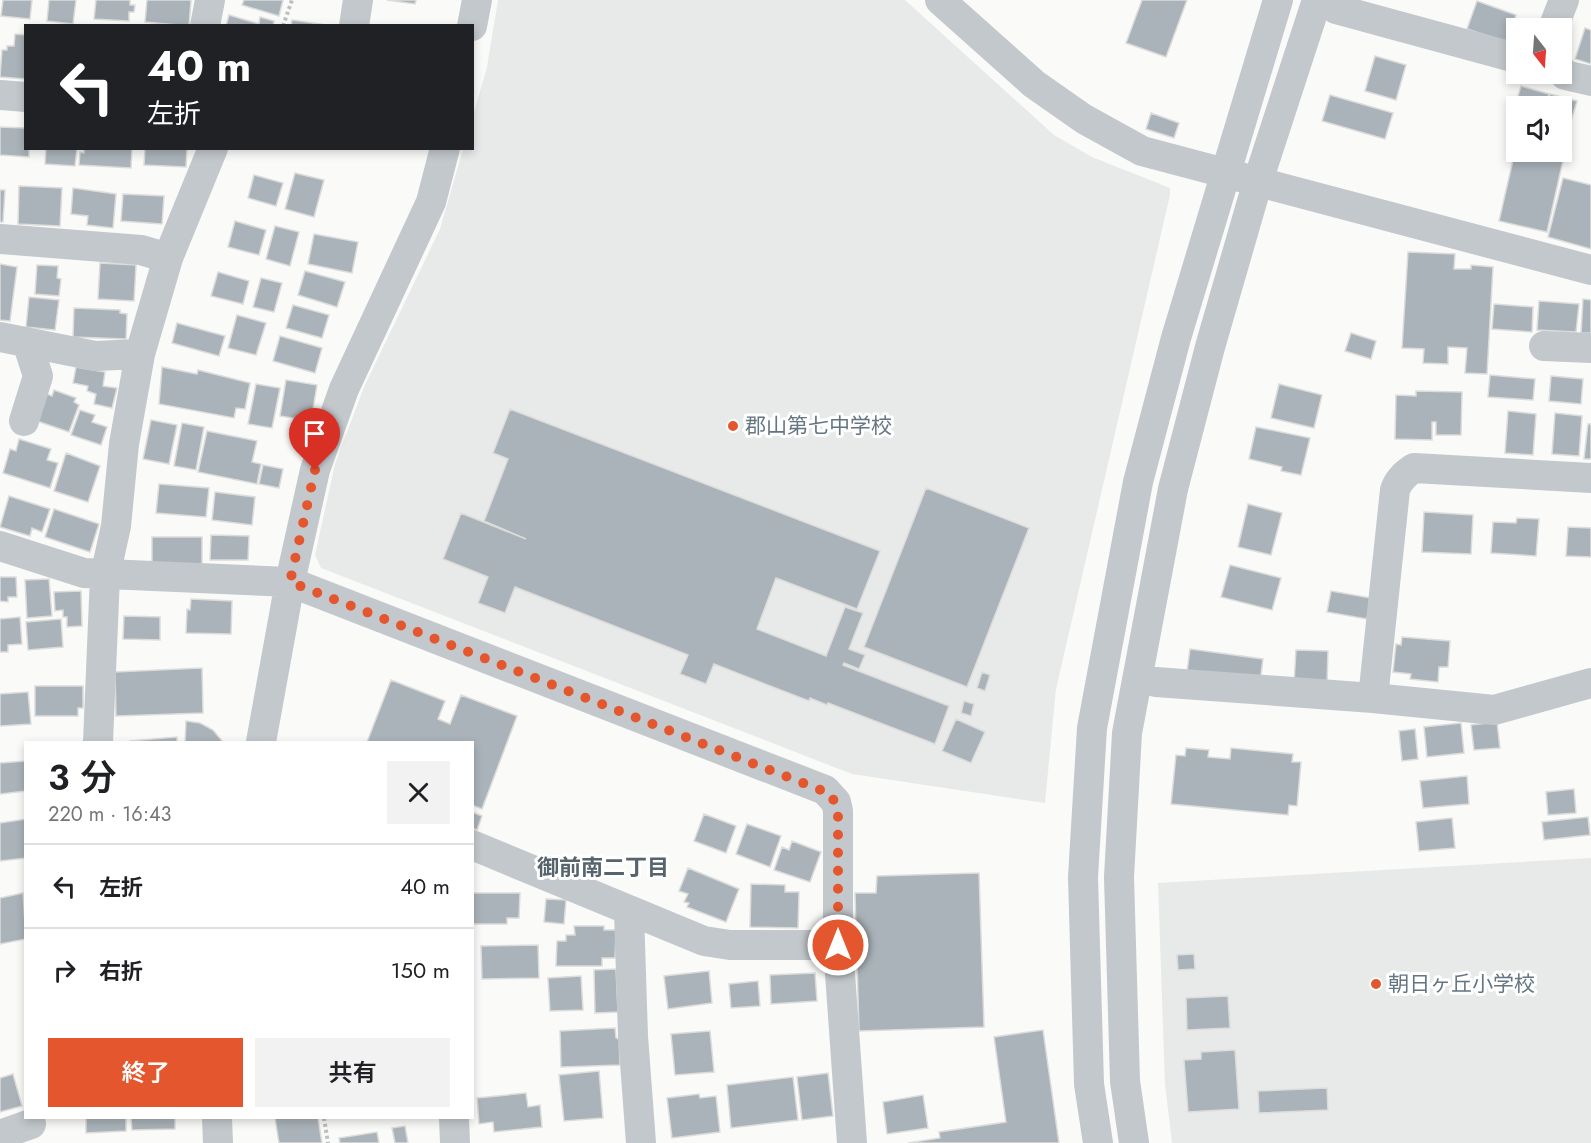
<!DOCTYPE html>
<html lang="ja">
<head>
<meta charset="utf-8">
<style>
  :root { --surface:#fff; --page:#f2f2f2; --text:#202124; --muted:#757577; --line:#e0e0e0; --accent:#e4572e }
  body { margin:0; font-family:Jost,"Noto Sans JP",sans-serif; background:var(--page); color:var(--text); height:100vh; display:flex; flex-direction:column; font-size:22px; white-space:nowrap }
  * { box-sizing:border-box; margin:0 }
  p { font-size:20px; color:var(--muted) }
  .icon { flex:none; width:33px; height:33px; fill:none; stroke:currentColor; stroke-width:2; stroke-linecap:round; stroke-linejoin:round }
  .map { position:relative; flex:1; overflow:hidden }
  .details { position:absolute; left:24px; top:741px; width:450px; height:378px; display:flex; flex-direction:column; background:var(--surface); border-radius:0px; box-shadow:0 3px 9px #0003 }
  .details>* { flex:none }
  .top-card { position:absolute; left:24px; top:24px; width:450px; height:126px; border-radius:0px; box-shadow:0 3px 9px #0003; background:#202124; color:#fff; overflow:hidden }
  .needle { width:39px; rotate:163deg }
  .controls { position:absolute; left:1506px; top:18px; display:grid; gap:12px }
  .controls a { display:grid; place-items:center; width:66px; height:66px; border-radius:0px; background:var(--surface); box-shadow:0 3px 9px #0003; font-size:30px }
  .pin { position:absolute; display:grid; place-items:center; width:51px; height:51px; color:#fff; margin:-62px -26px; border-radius:50% 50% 50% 0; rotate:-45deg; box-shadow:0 0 6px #0007 }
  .pin .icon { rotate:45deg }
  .me { position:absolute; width:66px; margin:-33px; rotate:0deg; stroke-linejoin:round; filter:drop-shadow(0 0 4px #0008) }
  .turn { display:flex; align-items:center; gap:21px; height:126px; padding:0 24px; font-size:27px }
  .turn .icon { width:78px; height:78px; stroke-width:2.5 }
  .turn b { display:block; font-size:42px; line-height:51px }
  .round { display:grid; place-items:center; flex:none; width:63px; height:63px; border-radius:0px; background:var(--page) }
  .overview { display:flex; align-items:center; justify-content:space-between; height:102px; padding:0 24px }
  h1 { font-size:36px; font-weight:600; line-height:45px }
  .primary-button { display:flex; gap:12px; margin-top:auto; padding:12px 24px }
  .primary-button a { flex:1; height:69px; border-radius:0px; background:var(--accent); color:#fff; font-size:24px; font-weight:600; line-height:69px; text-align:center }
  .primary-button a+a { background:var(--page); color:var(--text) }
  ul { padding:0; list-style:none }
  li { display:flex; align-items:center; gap:18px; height:84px; padding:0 24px; border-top:2px solid var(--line) }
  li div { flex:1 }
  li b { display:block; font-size:22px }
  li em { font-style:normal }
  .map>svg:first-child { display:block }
  .built { fill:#e8e9e9 }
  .building { fill:#aab3b9; stroke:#dcdcda; stroke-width:1.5 }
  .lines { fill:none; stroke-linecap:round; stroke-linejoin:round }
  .path { stroke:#bbbfc2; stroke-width:4; stroke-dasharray:3 3; stroke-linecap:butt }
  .minor { stroke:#c3c8cc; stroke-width:30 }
  .route { stroke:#e4572e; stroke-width:10; stroke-dasharray:0 18 }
  .poi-dot { fill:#e4572e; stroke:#fff; stroke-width:2 }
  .labels { text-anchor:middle; stroke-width:6; stroke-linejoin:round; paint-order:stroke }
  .poi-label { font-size:21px; fill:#657683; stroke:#fff; text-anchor:start }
  .neighbourhood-label { font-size:22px; font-weight:bold; fill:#57646e; stroke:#fff }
</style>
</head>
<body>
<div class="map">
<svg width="1591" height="1143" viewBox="0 0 1591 1143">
  <rect width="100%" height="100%" fill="#fafaf8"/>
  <path class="built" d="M498 0H905L1054 135 1092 157 1170 188V195L1056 689 1045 803 852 774 321 568 315 555 335 464 364 387 440 229 463 149 472 148 473 116 487 67Z
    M1591 858V1143H1172L1165 1084 1158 883Z"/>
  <path class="building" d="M3 0H32L30 19 1 16Z
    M49 0H76L73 24 47 21Z
    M96 0H130V5H135L134 12H129V21L94 19Z
    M147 0H191L189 26 145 22Z
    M244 0H283L279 16 242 5Z
    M387 0H416L415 4Z
    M1142 0H1187L1166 57 1126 43Z
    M1477 1 1516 15 1506 42 1467 29Z
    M229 15 259 24 260 17 274 21 273 26H226Z
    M292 20 333 26H291Z
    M1585 28 1591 30V64L1575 59Z
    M15 34 26 35V79L0 77 2 50H7V46H14Z
    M1375 56 1406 65 1396 100 1365 91Z
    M1521 86 1549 94 1546 106H1516V120L1511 119Z
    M1550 94 1577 101 1568 131 1562 129V106H1546Z
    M1330 95 1393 113 1385 139 1322 121Z
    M1151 113 1179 123 1174 138 1146 129Z
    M0 127 26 128V148H29V157L0 155Z
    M1562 146 1566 147 1547 232 1499 221 1516 147V152H1562Z
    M46 148H77L75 166 45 164Z
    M84 148H132L131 168 79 165 80 152 84 153Z
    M145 148H187L186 167 144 165Z
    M295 173 324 180 314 217 285 209Z
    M254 175 283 183 276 206 248 198Z
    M1563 178 1591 185V249L1548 237Z
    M19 186 62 188 60 226 18 224Z
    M73 188 116 194 113 228 87 225 88 216 71 214Z
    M0 190H5L3 222H0Z
    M123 194 164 196 162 224 121 221Z
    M235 221 266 230 259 255 228 247Z
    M275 226 299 232 290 266 266 259Z
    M314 234 358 242 352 273 308 264Z
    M1408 252 1455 254 1454 269H1471V265L1493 267 1487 374 1465 373 1467 348 1448 347V364L1423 363 1424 349 1402 348Z
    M100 263 136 265 134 301 98 299Z
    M0 264 17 267 10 321 0 320Z
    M37 265 58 266 57 278 61 279 59 296 35 294Z
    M305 271 345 282 337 307 298 295Z
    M218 272 249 281 243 304 211 296Z
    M261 278 282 283 274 312 253 307Z
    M29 297 59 300 55 330 26 327Z
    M1583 299 1591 300V333H1581Z
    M1539 301 1579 304 1576 332 1537 330Z
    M1494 304 1533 307 1532 332 1492 329Z
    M293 305 329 315 322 338 286 328Z
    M74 308 120 310V313L127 314 126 339 73 337Z
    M237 315 266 323 256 355 228 348Z
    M177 323 225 336 219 356 172 343Z
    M1351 333 1376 341 1371 359 1345 351Z
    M280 336 322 348 315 373 273 361Z
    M76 367 105 372 103 386 117 388 112 408 94 404 96 394 87 391 88 386 73 383Z
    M162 367 197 374 198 370 250 383 245 409 236 408 234 418 159 404Z
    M1490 375 1535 379 1533 400 1488 397Z
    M1551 376 1583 379 1581 404 1549 401Z
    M286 380 317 385 311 421 280 416Z
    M256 384 280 388 272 428 248 424Z
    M1279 384 1322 395 1314 428 1271 418Z
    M54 390 76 398 74 402 79 405 69 432 37 421 47 394 52 396Z
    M1416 391 1462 392 1461 435H1436V422H1432V440L1395 439 1396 395 1416 396Z
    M510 409 880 551 857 609 776 578 757 629 826 656 845 607 863 613 849 649 865 655 859 669 844 663 843 665 949 706 935 744 828 703 827 705 810 698 809 701 714 664 706 684 680 674 688 655 515 587 505 613 478 603 488 577 443 559 461 513 526 539 484 521 508 459 493 453Z
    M80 410 95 415 92 422 107 427 101 445 71 435Z
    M1508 411 1536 414 1533 455 1505 453Z
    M1555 413 1582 416 1579 456 1552 454Z
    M151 420 177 425 169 464 143 459Z
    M182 423 204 427 196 470 174 466Z
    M1588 424H1591V459H1584Z
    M1256 427 1310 438 1301 475 1281 471 1282 467 1249 459Z
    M207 431 257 441 252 462 261 464 257 484 198 472Z
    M19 439 51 449 47 460 58 463 50 488 3 473 10 449 16 451Z
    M66 453 100 466 88 502 54 491Z
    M263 465 283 469 279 488 259 484Z
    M159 484 209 488 206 517 156 513Z
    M926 488 1029 528 967 687 864 647Z
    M215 492 255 497 252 525 212 520Z
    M9 496 50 509 42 532 32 528 30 536 0 527Z
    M1248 504 1282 513 1271 555 1238 547Z
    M54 509 99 524 90 552 45 537Z
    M1424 512 1473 515 1471 554 1422 552Z
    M1517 518 1539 519 1536 556 1491 553 1493 522 1516 523Z
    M1568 527 1591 528V557L1566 556Z
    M211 535 249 536 248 560H210Z
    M152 537H202V565H152Z
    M1230 565 1281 578 1272 610 1221 597Z
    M0 577H16L17 597H8V602L0 601Z
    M49 579 52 616 27 618 25 580Z
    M81 591 82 626 67 627V617H63V610L55 611 54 592Z
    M1331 591 1371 598 1367 619 1327 612Z
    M191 599 232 601 231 634 186 633 187 609 190 610Z
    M124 616 160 617V640L123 639Z
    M20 617 22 644 8 645V652H0V619Z
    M61 619 63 647 28 650 26 622Z
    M1402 637 1450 641 1448 667H1439L1438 682 1410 679 1411 674 1393 672 1396 644 1401 645Z
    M1190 649 1263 659 1260 682 1187 672Z
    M1296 650 1328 651 1327 685 1294 683Z
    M202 668 203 713 116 716 115 672Z
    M982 672 990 675 985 691 977 688Z
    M391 680 445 701 438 719 450 724 461 695 517 716 482 809 472 805V742H367Z
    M35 686H83V708H78V716H35Z
    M28 692 31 724 0 726V694Z
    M964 701 974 704 971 716 961 713Z
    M956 719 985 732 971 763 942 751Z
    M186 721 200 723 213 730 223 742H185Z
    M1497 722 1500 748 1474 750 1471 725Z
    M1461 723 1464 753 1427 757 1424 727Z
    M1415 729 1418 759 1402 761 1399 731Z
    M177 737V742H130V741Z
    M1186 748 1209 750 1208 757 1230 759 1231 748 1293 754 1292 762H1301L1297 806 1289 805 1288 815 1171 804 1176 755 1185 756Z
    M26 761V791L0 794V763Z
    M1467 776 1469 804 1423 808 1420 781Z
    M1574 789 1576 813 1548 815 1546 792Z
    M472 812 482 816 477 830 472 828Z
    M704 814 736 826 726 853 694 841Z
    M1588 817 1590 835 1544 840 1542 822Z
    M1452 818 1455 848 1419 851 1416 822Z
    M26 819V858L0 861V823Z
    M747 824 781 836 770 867 736 854Z
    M792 841 821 852 810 882 774 870 782 847 789 850Z
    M688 868 739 889 726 922 687 907 689 903 684 902 688 894 679 891Z
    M979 873 984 1027 859 1031 855 893H876L877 876Z
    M751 884 785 885V892H799L798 928 750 927Z
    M23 893 26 939 0 944V898Z
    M472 893H520L519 918H507V924H472Z
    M546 899 566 900 564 924 544 922Z
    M574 926H604V930H616L615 958H602V966H556L557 941H566V935H575Z
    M538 945 539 978 482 979 481 946Z
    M1194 954 1195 969 1178 970 1177 955Z
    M616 969 618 1012 595 1013 594 970Z
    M709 971 712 1003 668 1009 664 976Z
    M815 973 817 1001 771 1004 770 975Z
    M581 976 583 1010 550 1011 548 978Z
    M758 981 760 1006 731 1008 729 984Z
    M1228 996 1230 1028 1187 1030 1186 998Z
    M615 1028 616 1038 619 1039 620 1065 561 1067 560 1031Z
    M1043 1030 1059 1143H908L940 1138 939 1132 1006 1122 994 1037Z
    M710 1031 714 1072 675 1075 671 1034Z
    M1235 1050 1239 1109 1188 1112 1184 1060 1201 1059V1052Z
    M599 1071 603 1118 564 1121 559 1075Z
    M828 1073 833 1116 802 1120 797 1077Z
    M13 1074 22 1106 0 1112V1078Z
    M793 1077 798 1120 731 1128 727 1085Z
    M1327 1088 1328 1110 1259 1113 1258 1091Z
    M526 1093 528 1107 540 1105 542 1127 494 1132 493 1122 479 1124 477 1098Z
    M699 1094 700 1098 716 1096 720 1132 672 1138 667 1098Z
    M923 1095 928 1128 887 1134 883 1102Z
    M86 1118H126V1131L86 1133Z
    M131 1118H175V1129L132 1130Z
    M275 1118H318L322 1143H279Z
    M405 1126 408 1143H395L392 1128Z
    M377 1132 379 1143H340L339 1138Z"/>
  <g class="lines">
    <path class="path" d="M283 26 292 0
      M324 1118 328 1143"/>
    <path class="minor" d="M940 0 1034 84 1084 119 1142 151 1591 270
      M1336 9 1516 58
      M205 26 210 0
      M354 26 358 0
      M472 26 477 0
      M1553 28 1564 0
      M1562 71 1565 75 1591 81
      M0 95 26 97
      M0 239 141 250 168 258
      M0 337 95 356 140 354
      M1544 346 1591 348
      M24 421 38 376 27 342
      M1591 478 1414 468C1406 473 1398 481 1395 490L1373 698 1494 710 1591 683
      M0 546 84 573 290 582 825 790 836 802 838 811V945L852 1143
      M1156 682 1373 698
      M98 742 105 576 116 526 124 444 140 354 168 258 213 148
      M261 742 290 582 315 470 344 389 431 202 445 148
      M472 845 704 941 730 945H838
      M629 912 633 1036 641 1143
      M217 1118 218 1143
      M454 1118 455 1143
      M0 1135 31 1124
      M1098 1143 1089 1084 1083 877 1092 728 1138 482 1176 338 1278 0
      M1134 1143 1125 1081 1119 877 1127 733 1173 489 1210 347 1258 181 1317 0"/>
  </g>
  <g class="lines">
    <path class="route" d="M315 470 290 582 831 794 838 811V945"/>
  </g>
  <g class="poi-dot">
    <circle cx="733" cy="426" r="6"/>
    <circle cx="1376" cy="984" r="6"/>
  </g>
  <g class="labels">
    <g class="poi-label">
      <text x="745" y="433">郡山第七中学校</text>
      <text x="1388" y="991">朝日ヶ丘小学校</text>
    </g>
    <g class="neighbourhood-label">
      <text x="603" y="875">御前南二丁目</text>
    </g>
  </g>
</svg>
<div class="controls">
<a><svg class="needle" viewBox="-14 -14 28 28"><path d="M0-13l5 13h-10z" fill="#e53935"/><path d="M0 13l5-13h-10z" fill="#757577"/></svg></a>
<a><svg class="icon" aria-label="sound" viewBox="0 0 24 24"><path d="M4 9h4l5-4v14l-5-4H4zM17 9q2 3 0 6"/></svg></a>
</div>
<div class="pin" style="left:315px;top:470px;background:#d93025"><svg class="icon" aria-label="arrive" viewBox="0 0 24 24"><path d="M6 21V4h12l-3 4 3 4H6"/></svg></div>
<svg class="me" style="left:838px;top:945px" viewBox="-20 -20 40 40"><circle r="17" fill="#e4572e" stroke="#fff" stroke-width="3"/><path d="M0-11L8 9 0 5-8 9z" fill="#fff"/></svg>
<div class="top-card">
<div class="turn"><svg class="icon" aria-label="left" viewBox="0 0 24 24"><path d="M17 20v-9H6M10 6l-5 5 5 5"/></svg><div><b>40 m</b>左折</div></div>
</div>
<section class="details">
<div class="overview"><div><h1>3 分</h1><p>220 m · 16:43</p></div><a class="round"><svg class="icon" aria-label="close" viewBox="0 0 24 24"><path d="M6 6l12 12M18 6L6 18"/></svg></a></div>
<ul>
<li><svg class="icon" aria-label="left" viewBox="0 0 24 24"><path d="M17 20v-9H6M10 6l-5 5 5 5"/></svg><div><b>左折</b></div><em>40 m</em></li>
<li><svg class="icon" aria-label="right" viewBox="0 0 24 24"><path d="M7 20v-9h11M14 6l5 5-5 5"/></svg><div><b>右折</b></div><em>150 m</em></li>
</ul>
<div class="primary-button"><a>終了</a><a>共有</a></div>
</section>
</div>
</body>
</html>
